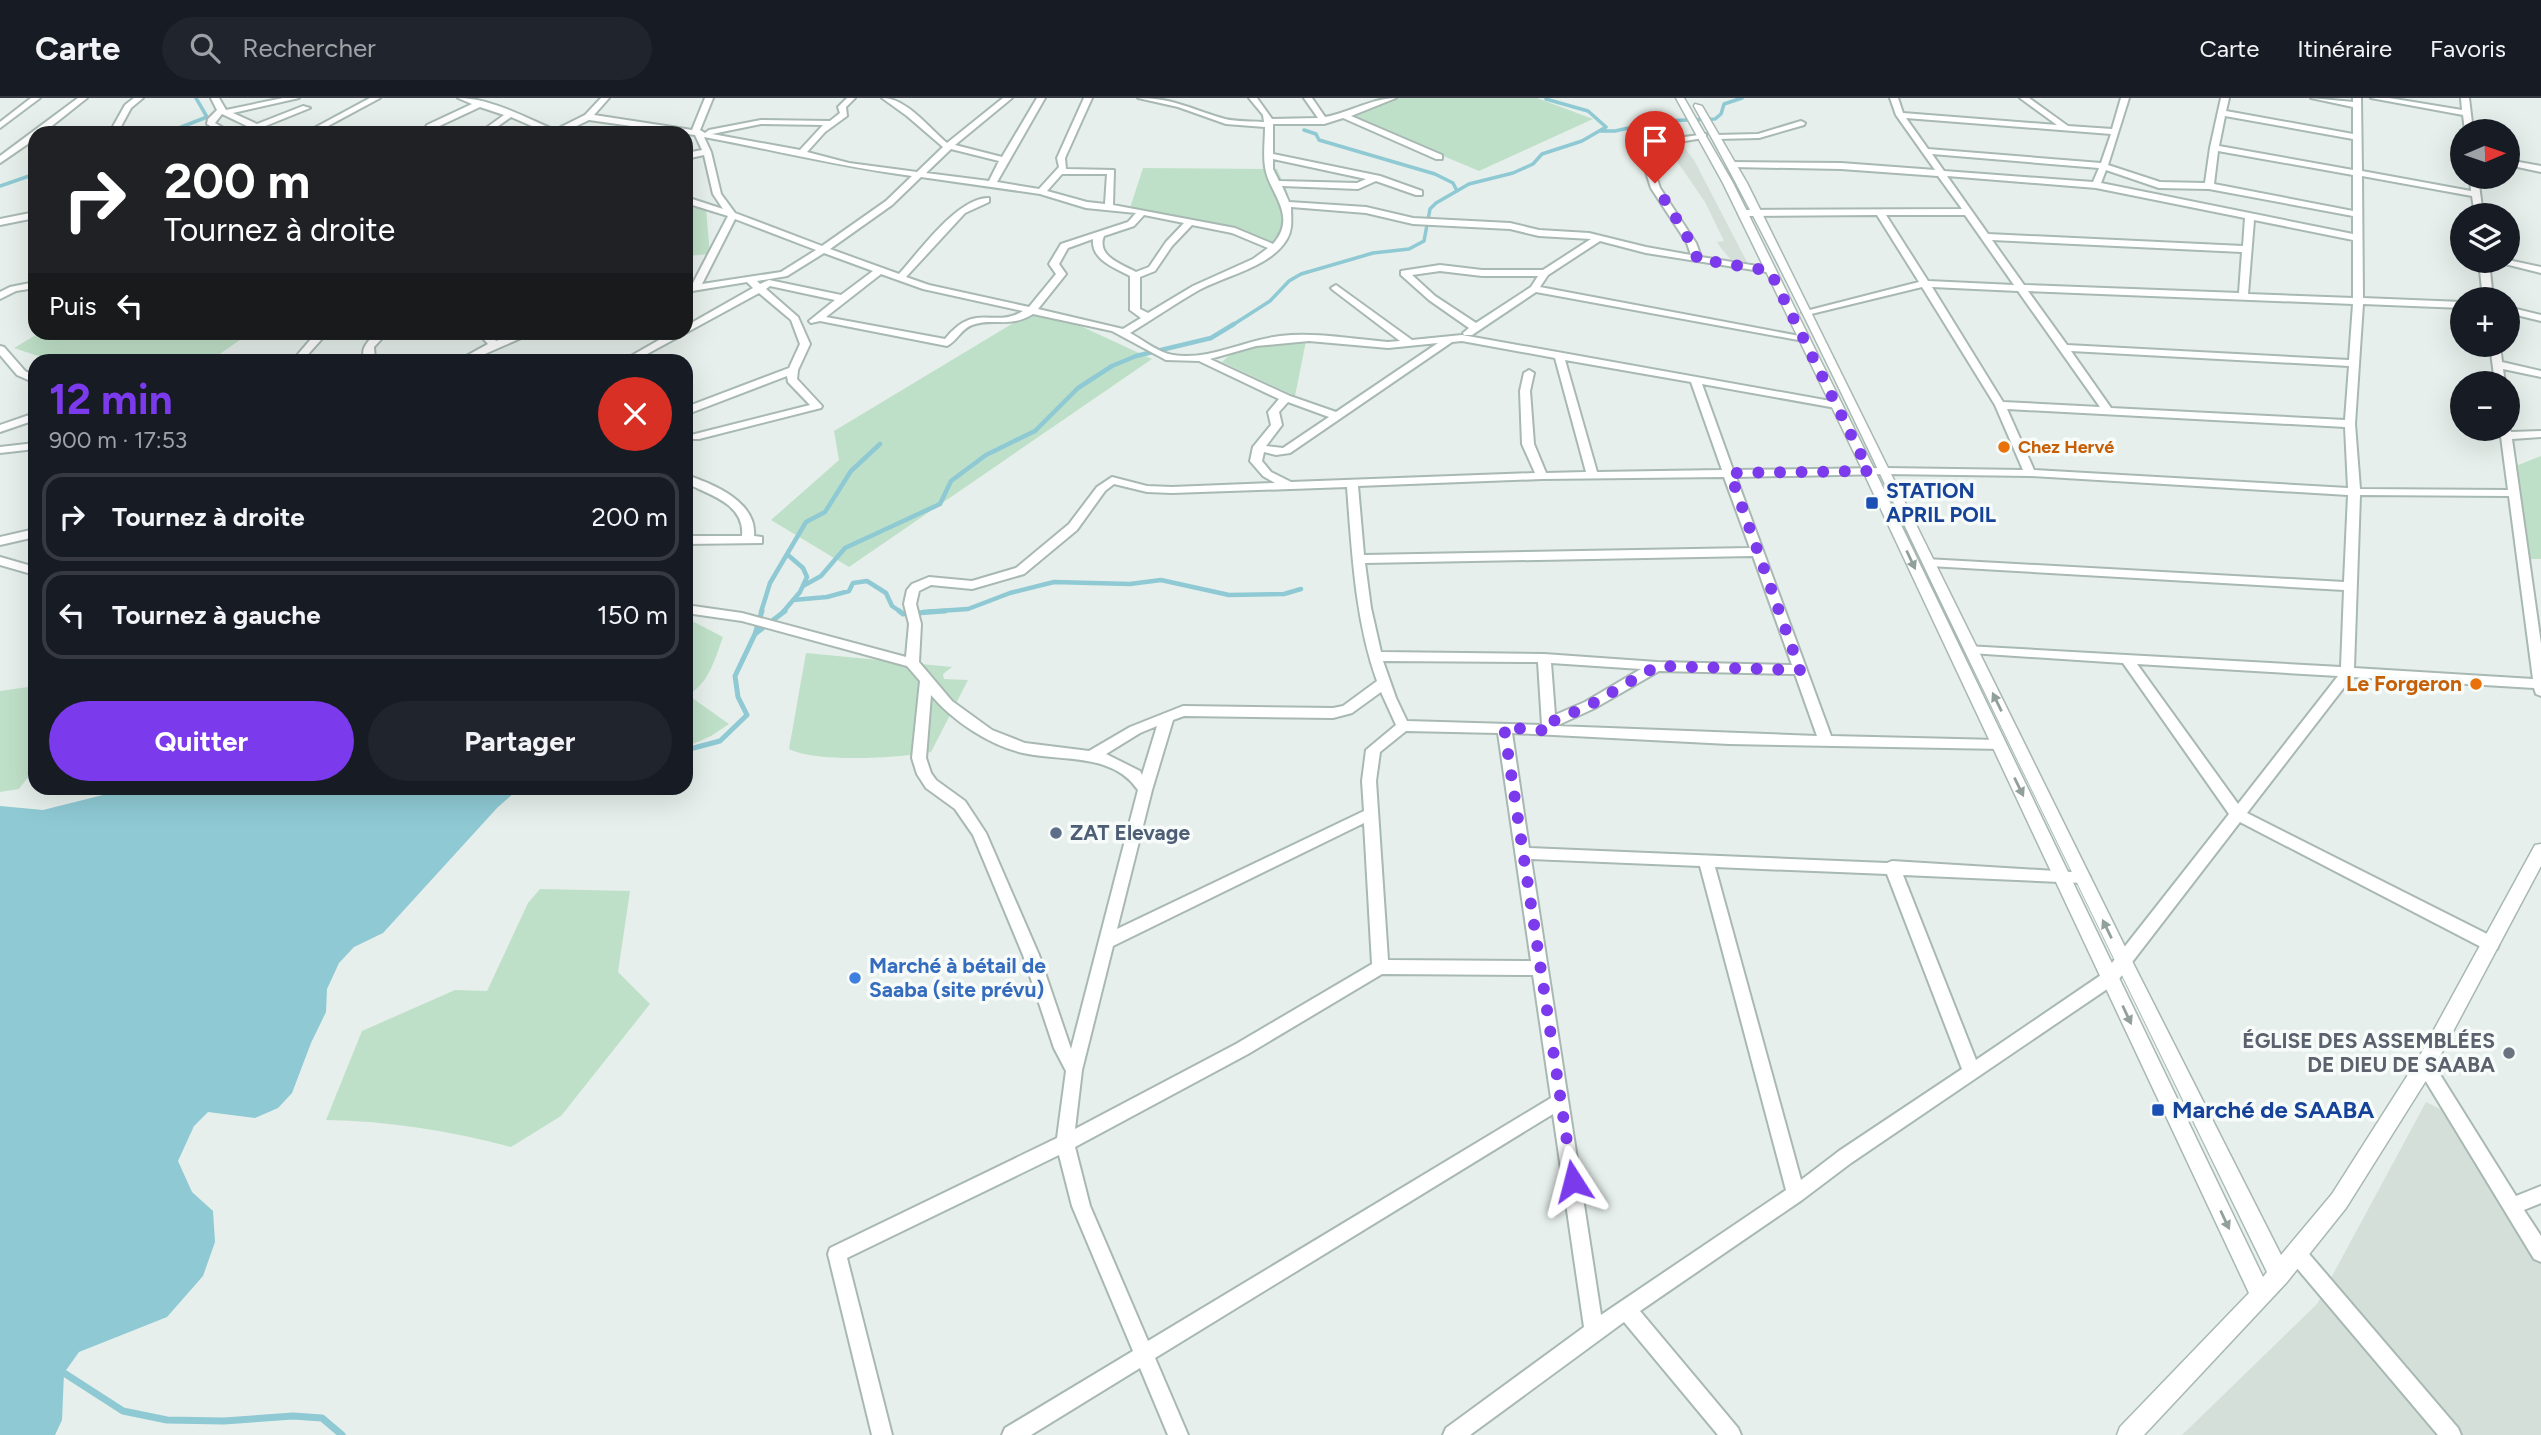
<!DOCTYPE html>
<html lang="fr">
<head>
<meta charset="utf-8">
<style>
  :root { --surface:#171b24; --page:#20242c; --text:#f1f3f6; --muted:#9ea1a6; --line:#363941; --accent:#7c3aed }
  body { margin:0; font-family:Figtree,sans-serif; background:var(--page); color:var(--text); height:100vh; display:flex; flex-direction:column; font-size:26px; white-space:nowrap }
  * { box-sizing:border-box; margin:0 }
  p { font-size:23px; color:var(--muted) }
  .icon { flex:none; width:38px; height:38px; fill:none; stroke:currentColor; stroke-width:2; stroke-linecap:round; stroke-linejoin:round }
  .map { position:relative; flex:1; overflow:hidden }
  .panel { position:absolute; left:28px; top:256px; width:665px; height:441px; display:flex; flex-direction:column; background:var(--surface); border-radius:21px; box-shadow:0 7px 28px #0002 }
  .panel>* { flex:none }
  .hud { position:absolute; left:28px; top:28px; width:665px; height:214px; border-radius:21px; box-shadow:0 7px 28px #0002; background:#202124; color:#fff; overflow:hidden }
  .needle { width:46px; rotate:88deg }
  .fabs { position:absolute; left:2450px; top:21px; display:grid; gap:14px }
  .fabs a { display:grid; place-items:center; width:70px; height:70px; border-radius:50%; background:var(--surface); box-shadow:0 7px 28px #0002; font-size:35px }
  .pin { position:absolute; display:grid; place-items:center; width:60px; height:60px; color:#fff; margin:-72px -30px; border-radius:50% 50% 50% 0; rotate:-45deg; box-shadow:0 0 7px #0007 }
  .pin .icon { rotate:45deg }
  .me { position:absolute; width:77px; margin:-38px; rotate:351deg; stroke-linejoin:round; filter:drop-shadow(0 0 5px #0008) }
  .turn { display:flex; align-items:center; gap:24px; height:147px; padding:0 21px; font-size:32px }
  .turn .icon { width:91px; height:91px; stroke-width:2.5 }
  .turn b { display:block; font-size:49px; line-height:60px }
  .then { display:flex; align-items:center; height:66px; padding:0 21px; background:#0003; gap:14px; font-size:26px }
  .round { display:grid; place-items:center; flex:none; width:74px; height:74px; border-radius:37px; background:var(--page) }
  .overview { display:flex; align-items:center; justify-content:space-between; height:119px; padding:0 21px }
  h1 { font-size:42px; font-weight:700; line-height:52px; color:var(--accent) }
  .action { display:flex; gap:14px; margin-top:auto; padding:14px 21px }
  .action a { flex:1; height:80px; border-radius:42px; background:var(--accent); color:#fff; font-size:28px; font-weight:700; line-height:80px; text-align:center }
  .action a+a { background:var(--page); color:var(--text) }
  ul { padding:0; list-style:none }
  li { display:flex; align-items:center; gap:21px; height:88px; margin:0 14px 10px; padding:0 7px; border:4px solid var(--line); border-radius:21px }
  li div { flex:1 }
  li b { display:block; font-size:26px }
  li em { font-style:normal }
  header { display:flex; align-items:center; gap:42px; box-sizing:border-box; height:98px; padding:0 35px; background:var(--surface); border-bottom:2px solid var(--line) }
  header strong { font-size:33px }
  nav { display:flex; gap:38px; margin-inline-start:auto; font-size:24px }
  .search { width:490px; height:63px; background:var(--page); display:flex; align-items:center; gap:18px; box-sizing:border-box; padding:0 24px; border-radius:38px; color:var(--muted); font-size:26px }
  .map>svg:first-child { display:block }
  .built { fill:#d4dfda }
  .green { fill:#bfe0c8 }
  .water { fill:#8ec9d4 }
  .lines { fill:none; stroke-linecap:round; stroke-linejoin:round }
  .stream-far3 { stroke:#8ec9d4; stroke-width:3.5 }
  .stream-far2 { stroke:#8ec9d4; stroke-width:4.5 }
  .stream-far1 { stroke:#8ec9d4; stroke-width:5 }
  .stream { stroke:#8ec9d4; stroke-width:7 }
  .minor-casing { stroke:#a8b8b2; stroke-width:4 }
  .tertiary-casing { stroke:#a8b8b2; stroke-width:3 }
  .minor { fill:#fff; fill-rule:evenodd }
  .tertiary { fill:#fff; fill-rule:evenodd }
  .oneway { fill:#92a09c }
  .route { stroke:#7c3aed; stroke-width:12; stroke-dasharray:0 21.6 }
  .food-dot { fill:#e8710a; stroke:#f7fbf9; stroke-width:2.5 }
  .transit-dot { fill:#1a4fb4; stroke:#f7fbf9; stroke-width:2.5 }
  .service-dot { fill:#5c6f8a; stroke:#f7fbf9; stroke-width:2.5 }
  .shop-dot { fill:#3f7fe0; stroke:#f7fbf9; stroke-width:2.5 }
  .worship-dot { fill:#6b7280; stroke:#f7fbf9; stroke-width:2.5 }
  .labels { text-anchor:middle; stroke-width:7; stroke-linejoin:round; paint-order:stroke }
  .far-food-label { font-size:18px; font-weight:bold; fill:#c56008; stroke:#f7fbf9; text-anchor:start }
  .transit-label { font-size:21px; font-weight:bold; fill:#164399; stroke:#f7fbf9; text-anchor:start }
  .food-label { font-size:21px; font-weight:bold; fill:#c56008; stroke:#f7fbf9; text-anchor:end }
  .service-label { font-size:21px; font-weight:bold; fill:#4e5e75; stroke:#f7fbf9; text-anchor:start }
  .shop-label { font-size:21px; font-weight:bold; fill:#366cbe; stroke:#f7fbf9; text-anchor:start }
  .worship-label { font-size:21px; font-weight:bold; fill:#5b616d; stroke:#f7fbf9; text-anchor:end }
  .near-transit-label { font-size:24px; font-weight:bold; fill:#164399; stroke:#f7fbf9; text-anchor:start }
</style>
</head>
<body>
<header>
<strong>Carte</strong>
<div class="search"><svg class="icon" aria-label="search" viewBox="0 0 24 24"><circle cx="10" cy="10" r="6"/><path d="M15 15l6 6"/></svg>Rechercher</div>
<nav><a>Carte</a><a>Itinéraire</a><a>Favoris</a></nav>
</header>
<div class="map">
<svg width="2541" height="1337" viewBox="0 0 2541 1337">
  <rect width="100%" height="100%" fill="#e6efeb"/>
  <path class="built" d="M1678 42 1694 62 1747 164 1732 163 1721 150 1717 144 1724 143 1705 104 1663 43Z
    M2426 1004 2456 1019 2541 1158V1337H2182L2317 1206Z"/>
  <path class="green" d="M1394 0H1537L1593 21 1479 73 1349 18Z
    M1143 70 1277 71C1280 79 1287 90 1288 98 1290 112 1280 136 1273 148L1212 127 1130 110Z
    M686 109 706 111 710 156 686 158Z
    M1030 215 1072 224 1152 261 849 469 771 422 839 362 834 333Z
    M41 234H250V235L211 262H50L14 250Z
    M1306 243 1295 298 1222 264C1240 244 1280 245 1306 243Z
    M2541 358V461H2524L2513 369Z
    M694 524 723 539C715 561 709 585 688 597L729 626 711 638 686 649V529Z
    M806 555 952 569 943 576 944 581 968 582 931 654C901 660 816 665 789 651Z
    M35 588V670L19 691 0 694V593Z
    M540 791 630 793 618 874 650 906 561 1018 511 1049C451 1033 388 1023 326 1022L362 933 455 892 487 893 528 805Z"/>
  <path class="water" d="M131 690H533L515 694 497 710 383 835 354 849 339 865 327 891 326 914 311 945 292 995 278 1010 255 1020 208 1014 194 1028 178 1063 192 1094 213 1113 215 1144 203 1178 167 1219 79 1254 64 1275 62 1322 55 1337H0V708L43 712Z"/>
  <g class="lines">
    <path class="stream-far3" d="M1304 32 1316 36 1319 42 1435 76 1453 85 1457 93
      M1600 33H1615L1660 23 1715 21 1721 16 1724 6 1742 0
      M166 35 207 19 196 0
      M0 88 35 76
      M1231 228 1270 203 1289 183 1301 176 1373 155 1409 151 1424 143 1430 111 1436 105 1469 86 1513 75 1533 66 1542 56 1582 43 1606 29 1588 13 1546 1"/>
    <path class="stream-far2" d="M803 488 821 478 845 450 940 406 951 383 986 357 1035 333 1078 290 1112 268 1136 258 1211 240 1234 226
      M793 502 827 499 849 493 853 485 867 483 886 495 892 508 901 514
      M761 514 770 485 806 424 825 414 851 373 880 346
      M783 514 800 494 807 479 803 470 788 457
      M923 514 968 511 1010 495 1054 484 1130 486 1161 482 1229 497 1284 496 1301 491"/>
    <path class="stream-far1" d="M899 513 903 516 945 513
      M755 536 762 513
      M686 652 720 643 747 617 738 599 735 578 755 536 785 513"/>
    <path class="stream" d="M64 1275 123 1313 167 1322 224 1323 293 1318 322 1320 342 1337"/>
    <g class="minor-casing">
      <path id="minor" d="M31 0H40L0 30V24Z
        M78 0H87L43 35H35V41L0 65V58Z
        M134 0H143L131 10 118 34H112L111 32 125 7Z
        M211 0H219L226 12 283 0H299L233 15 257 26 303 8 310 10 263 29 264 33 236 35 249 29 222 16 215 25 232 35H222L207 26 208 21 217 12Z
        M370 0H380L315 35H305Z
        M458 0C491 0 526 20 555 32L585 17 601 0H609L594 17 692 32 705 0H713L700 32 705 35 709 32 761 22 830 23 840 15 838 9 847 0H855L846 9 847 18 825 34 807 54 849 65 917 74 943 49 907 18 882 0C907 0 929 30 947 45L1003 0H1012L955 47 1002 59 1037 0H1045L997 84 1039 91 1059 69 1057 60 1084 0H1092L1065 60 1066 71 1114 72 1113 107 1235 130 1273 146C1299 117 1268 94 1265 69 1263 56 1265 42 1265 29L1226 26 1178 9 1138 0C1174 0 1193 12 1225 21 1237 24 1252 23 1264 24L1263 17 1249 0H1257L1272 21 1318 20 1304 0H1312L1325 19C1349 15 1372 0 1396 0L1351 18 1442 57V61H1436L1343 20 1324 26H1273V56L1380 78 1422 93V97H1416L1376 83 1358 91 1282 88 1289 104 1366 109 1413 120 1510 125 1539 132 1589 135 1646 149 1691 157 1687 145 1651 90 1640 55 1649 44 1706 36V40H1703L1655 48 1648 55 1660 90 1696 145 1701 159 1770 170 1775 173 1773 175 1646 155 1600 143 1548 177 1540 189 1805 239 1809 240V244L1536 194 1472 237H1464L1463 235 1469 230 1429 202 1401 177V173L1440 167 1482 172H1543L1591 141 1539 138 1510 131 1413 126 1366 115 1291 109C1291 120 1293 131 1287 141 1271 169 1227 177 1199 192 1176 205 1153 221 1130 235 1143 242 1159 255 1173 257 1208 263 1245 242 1280 238 1315 234 1352 241 1388 244L1400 243 1333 192 1331 190 1336 187 1412 242 1462 237 1836 304 1841 307 1836 310 1702 286 1733 372 1885 370 2023 372 1995 307 1922 189 1807 217 1802 214 1919 184 1877 117 1742 118 1738 115 1742 112 1962 111 1938 78 1841 71 1732 69 1729 68V64L1841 65 1935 72 1896 17 1890 0H1898L1903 15 2057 27 2020 0H2029L2068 28 2112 31 2121 0H2129L2108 67 2160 84 2205 85 2210 50 2221 0H2229L2226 13 2353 36V9L2311 0 2353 4V0H2361L2362 73 2471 93 2470 79H2478L2483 117H2475L2472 98 2362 78 2363 200 2462 204V210L2363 206 2355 326 2360 391 2508 392 2500 331 2509 329 2511 334 2541 333V339L2512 341 2541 546V598L2536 596 2534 590 2352 579 2247 715 2497 841 2499 846 2497 851 2491 852 2485 851 2240 724 2116 885 1851 1065 1802 1102 1640 1213 1738 1330 1741 1337H1718L1624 1224 1470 1337H1443L1446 1330 1584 1229 1553 1016 1155 1260 1188 1337H1168L1140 1270 1031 1337H1002L1005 1330 1133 1253 1072 1108 1059 1057 847 1160 892 1337H872L828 1156 830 1150 1057 1040 1066 973 1054 950 1023 857 973 737 955 711 926 690 917 676 912 660 920 583 907 568 742 523 686 515V507L742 515 906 559 909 526 904 506 907 492 912 486 929 479 972 483 1016 470 1069 426 1097 389 1112 379 1147 388 1172 389 1275 385 1263 378 1250 363 1253 349 1271 327 1268 314 1279 301 1199 263 1166 262 1112 233 1033 216C1008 231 994 219 972 227 961 231 957 243 947 248L820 223 811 225 809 223 835 202 770 188 766 191 798 219 810 246 798 272 797 281 822 308 821 310 699 341H691V337L810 307 788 284 787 278 693 314H686V309L789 270 800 246 791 222 759 195 636 262H624L673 234H686V228L753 190 747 184 686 194V188L692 187 728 118 686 105V99L723 111 713 96 704 57 686 61V55L702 52 695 37 589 22 562 35H548L511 19 488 35H479L504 17 480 9 433 31 430 35H422L427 27 472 6ZM2225 18 2353 41V72L2219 48ZM1906 20 2111 36 2101 65 1928 51ZM761 26 823 27 800 52 712 36ZM704 39C774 52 842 69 912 78L886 103 822 148 735 115 721 96 711 54ZM951 51 999 63 989 83 926 75ZM2218 53 2353 77V113L2214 86ZM1932 56 2099 70 2093 84 1944 73ZM1273 61 1366 81 1357 85 1279 83 1273 71ZM2106 72 2159 90 2209 91 2353 118V136L2101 85ZM1062 76H1107L1105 106 1087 104 1047 93ZM1947 78 2096 90 2245 120 2243 148 1988 136ZM921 79 1040 96 1086 110 1136 115 1128 124 1061 146 1049 166 1056 176 1029 209 929 187 906 179 965 115 989 104V100C958 99 919 154 899 176L830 151 892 107ZM1144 117 1184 125 1166 144 1149 169 1136 174C1121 166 1096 158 1104 138L1134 128ZM1886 117H1965L2014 187 1928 183ZM735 121 816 152 781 174 702 186ZM2254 122 2353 142V200L2248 196ZM1192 127 1232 135 1268 150 1253 161 1193 188 1148 215 1140 211V179L1155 173 1172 148ZM1093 141C1091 162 1115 170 1130 178V212L1141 220 1123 231 1038 211 1066 176 1059 166 1068 150ZM1992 142 2242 154 2239 195 2024 187ZM824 155 873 173 841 197 769 182 760 186 757 183 787 178ZM1440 173 1482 178H1538L1531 189 1476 225 1435 198 1412 177ZM881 176 923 191 1023 213C993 231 976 203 945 241L826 219ZM1932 189 2018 193 2100 309 2003 304ZM2028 193 2353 206 2349 262 2067 247ZM1309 243 1388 250 1438 245 1336 314 1290 298 1210 261 1256 248ZM1462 243 1555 260 1586 374 1546 375 1534 346 1530 293 1534 275 1529 272 1524 275 1520 293 1522 346 1535 375 1291 384 1271 374 1262 363 1264 354 1276 357 1290 355 1452 244ZM2071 253 2349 268 2345 322 2111 310ZM1565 262 1691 284 1722 372 1597 374ZM1288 304 1329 319 1283 350 1266 348 1282 327 1279 314ZM2007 311 2345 329 2348 390 2034 372ZM1885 376 2030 378 2348 397 2344 484 1926 461 1924 464 1930 468 2344 492 2341 569 1966 548 1965 551 1971 555 2123 565 2229 716 2104 875 1976 962 1903 777 2082 785 2087 783 2090 779 2087 775 1892 763 1887 765 1529 750 1512 635 1729 646 2003 651 2005 647 2003 643 1998 642 1831 638 1736 379ZM1724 379 1750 450 1364 457 1358 388 1542 381ZM1114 386 1147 394 1172 395 1347 389C1352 454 1355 522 1377 583L1343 608 1333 610 1183 608 1130 629 1089 653 1025 645 992 632 952 603 919 564 921 526 916 506 919 493 931 487 972 491 1024 476 1077 432 1105 393ZM2360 397 2509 398 2533 581 2354 570ZM1753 458 1792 567 1657 564 1544 556 1381 554 1371 510 1365 465ZM1383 563 1538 564 1542 627 1407 623 1396 600ZM1551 565 1641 571 1585 604 1555 617ZM2137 566 2338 578 2238 706ZM1659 573 1795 576 1817 638 1556 628 1595 610ZM1381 594 1396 627 1366 652 1362 683 1364 713 1117 831 1152 692 1173 622 1184 618 1333 620 1352 615ZM931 597C953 623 989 647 1023 655 1062 664 1112 654 1138 692L1071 951 1039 857 986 735 965 703 936 682 931 675 926 660ZM1157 628 1142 677 1140 673 1106 656 1140 635ZM1406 633 1498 635 1531 863 1388 862 1376 683 1380 654ZM1364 725 1372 866 1236 946 1075 1031 1082 972 1113 848ZM1531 761 1700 768 1786 1092 1601 1217ZM1715 769 1887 776 1962 971 1839 1053 1801 1082ZM1382 876 1533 877 1551 1000 1148 1243 1090 1108 1075 1049 1248 956Z
        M2371 0H2389L2462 12 2461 0H2469L2473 33H2465L2463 17Z
        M1801 23 1805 25 1804 27 1759 40 1716 41 1712 39 1716 37 1758 36Z
        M2508 62 2541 68V74L2508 67Z
        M35 114V120L0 127V121Z
        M2508 162 2541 169V175L2493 163Z
        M2479 163H2489L2493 201H2483Z
        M35 184V190L16 193 0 201V194L10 189Z
        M2508 209 2541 217V223L2508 215Z
        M317 234H328L303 262H293Z
        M377 234H388L374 249 375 262H365C359 250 369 243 377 234Z
        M477 234H488L496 243 519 234H535L471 262H459L488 246Z
        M2490 247H2500L2502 264 2541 273V279L2503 271 2505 285H2495Z
        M0 248 4 249 25 273 35 278V285L17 277 0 257Z
        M35 315V322L0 334V327Z
        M35 345V351L0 355V349Z
        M686 377C714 386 757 404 754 438L762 439V445L686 446V438H742C745 406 710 397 686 385Z
        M35 431V439L0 447V439Z
        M0 459 35 469V477L0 467Z
        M2425 960 2431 962 2516 1098 2541 1088V1105L2524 1112 2541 1138V1164L2534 1161 2419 972 2417 967 2419 962Z
        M2297 1147 2304 1150 2458 1330 2461 1337H2438L2290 1162 2288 1156 2290 1150Z"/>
    </g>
    <g class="tertiary-casing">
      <path id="tertiary" d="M1676 0H1684L1733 85 1875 373 2263 1179 2267 1174C2155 945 2043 716 1933 487 1856 326 1781 163 1694 8L1695 6 1702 8 1747 85 2132 863 2281 1157 2332 1096 2418 961 2535 747 2541 746V768L2432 973 2346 1110 2287 1184 2144 1337H2117L2120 1329 2249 1195 1863 373 1723 85Z"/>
    </g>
    <use href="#minor" class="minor"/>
    <use href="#tertiary" class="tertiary"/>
  </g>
  <defs><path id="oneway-solid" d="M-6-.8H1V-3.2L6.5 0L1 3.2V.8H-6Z" transform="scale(1.75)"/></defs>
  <g class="oneway">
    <use href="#oneway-solid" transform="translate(1911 462) rotate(65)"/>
    <use href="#oneway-solid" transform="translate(1997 604) rotate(-116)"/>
    <use href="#oneway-solid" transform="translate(2019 689) rotate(64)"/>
    <use href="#oneway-solid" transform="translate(2107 831) rotate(-116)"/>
    <use href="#oneway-solid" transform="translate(2127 917) rotate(65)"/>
    <use href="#oneway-solid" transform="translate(2225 1122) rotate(65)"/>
  </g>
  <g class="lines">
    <path class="route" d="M1573 1083 1504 629 1549 633V625L1590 607 1657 568 1800 572 1730 375 1869 373 1770 173 1697 161C1695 146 1664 104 1655 85"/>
  </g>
  <g class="food-dot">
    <circle cx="2004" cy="349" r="7"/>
    <circle cx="2476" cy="586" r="7"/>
  </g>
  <g class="transit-dot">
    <rect x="1865" y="398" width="14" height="14" rx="3.5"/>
    <rect x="2151" y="1005" width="14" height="14" rx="3.5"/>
  </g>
  <circle class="service-dot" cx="1056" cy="735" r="7"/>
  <circle class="shop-dot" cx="855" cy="880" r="7"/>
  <circle class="worship-dot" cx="2509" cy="955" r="7"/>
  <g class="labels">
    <g class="far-food-label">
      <text x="2018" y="355">Chez Hervé</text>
    </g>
    <g class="transit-label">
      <text x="1886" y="400">STATION<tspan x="1886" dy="24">APRIL POIL</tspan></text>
    </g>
    <g class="food-label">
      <text x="2462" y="593">Le Forgeron</text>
    </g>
    <g class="service-label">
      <text x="1070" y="742">ZAT Elevage</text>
    </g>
    <g class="shop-label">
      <text x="869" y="875">Marché à bétail de<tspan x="869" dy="24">Saaba (site prévu)</tspan></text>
    </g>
    <g class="worship-label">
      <text x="2495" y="950">ÉGLISE DES ASSEMBLÉES<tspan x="2495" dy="24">DE DIEU DE SAABA</tspan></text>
    </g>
    <g class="near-transit-label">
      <text x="2172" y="1020">Marché de SAABA</text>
    </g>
  </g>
</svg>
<div class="fabs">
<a><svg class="needle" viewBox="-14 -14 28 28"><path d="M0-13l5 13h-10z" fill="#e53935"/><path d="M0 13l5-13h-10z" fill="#9ea1a6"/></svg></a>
<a><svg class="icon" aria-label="layers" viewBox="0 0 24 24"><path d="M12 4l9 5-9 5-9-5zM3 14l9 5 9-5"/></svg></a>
<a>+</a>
<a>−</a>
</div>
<div class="pin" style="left:1655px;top:85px;background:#d93025"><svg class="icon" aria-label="arrive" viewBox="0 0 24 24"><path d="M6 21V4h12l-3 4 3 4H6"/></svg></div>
<svg class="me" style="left:1573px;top:1083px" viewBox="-20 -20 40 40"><path d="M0-17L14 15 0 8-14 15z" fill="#7c3aed" stroke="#fff" stroke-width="4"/></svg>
<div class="hud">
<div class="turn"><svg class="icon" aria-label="right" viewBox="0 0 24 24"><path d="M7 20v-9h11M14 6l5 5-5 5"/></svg><div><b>200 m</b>Tournez à droite</div></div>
<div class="then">Puis<svg class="icon" aria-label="left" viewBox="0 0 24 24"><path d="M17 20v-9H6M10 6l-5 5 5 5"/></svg></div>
</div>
<section class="panel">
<div class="overview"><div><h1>12 min</h1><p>900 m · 17:53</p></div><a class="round" style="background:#d93025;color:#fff"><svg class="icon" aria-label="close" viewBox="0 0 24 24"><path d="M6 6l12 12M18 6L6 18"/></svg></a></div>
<ul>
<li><svg class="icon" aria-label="right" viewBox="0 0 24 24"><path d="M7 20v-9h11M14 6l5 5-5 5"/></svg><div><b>Tournez à droite</b></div><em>200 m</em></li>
<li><svg class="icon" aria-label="left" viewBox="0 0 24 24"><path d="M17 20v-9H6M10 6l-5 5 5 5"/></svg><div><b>Tournez à gauche</b></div><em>150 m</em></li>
</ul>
<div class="action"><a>Quitter</a><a>Partager</a></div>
</section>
</div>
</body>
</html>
